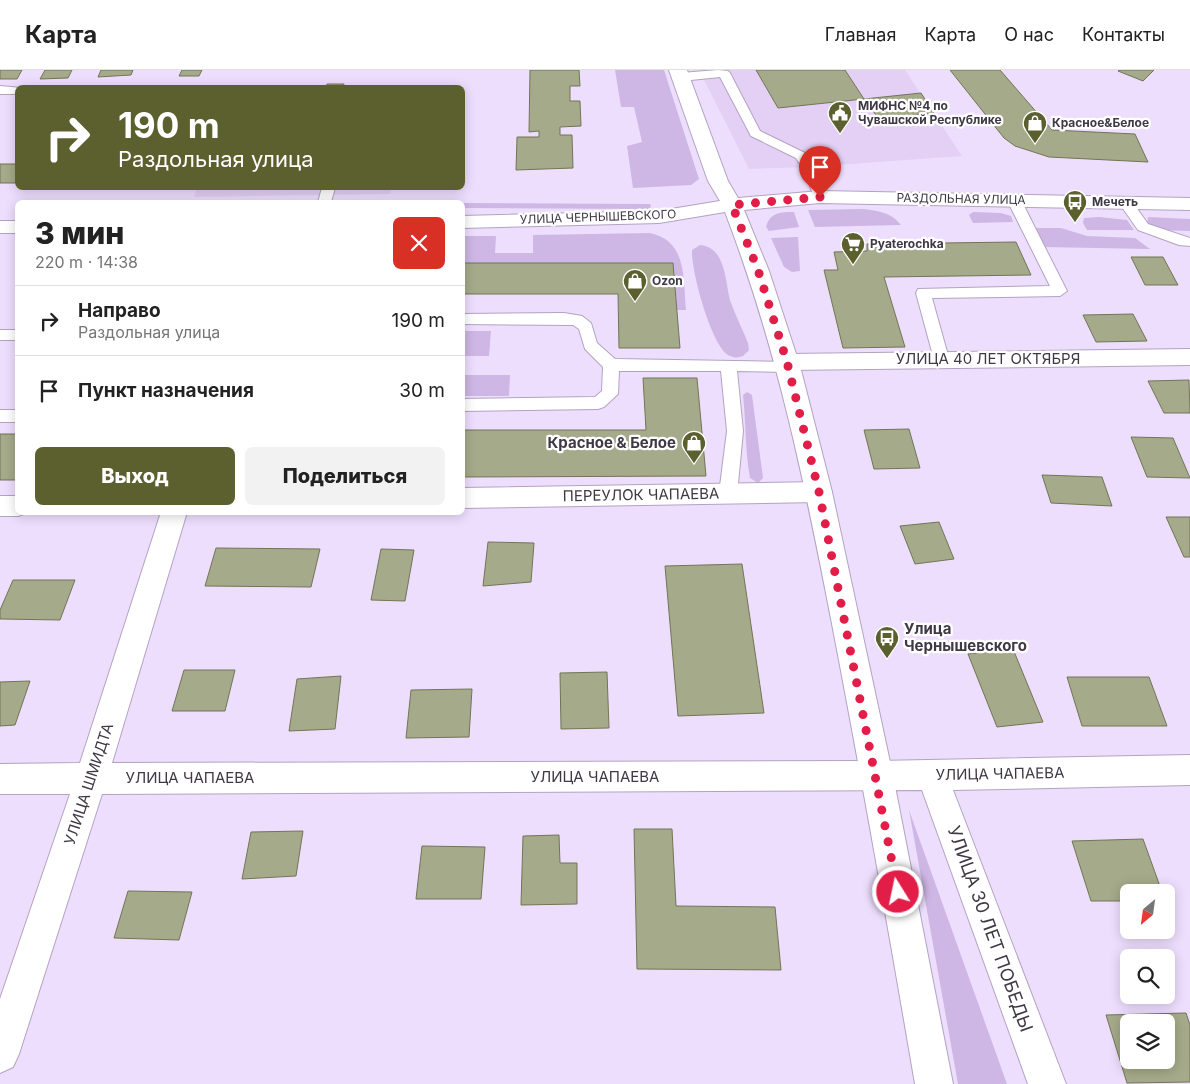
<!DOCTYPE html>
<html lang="ru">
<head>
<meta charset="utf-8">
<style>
  :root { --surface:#fff; --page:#f2f2f2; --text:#222; --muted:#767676; --line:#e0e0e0; --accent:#5b602e }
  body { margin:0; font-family:Inter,sans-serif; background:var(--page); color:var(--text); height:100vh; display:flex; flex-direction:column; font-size:19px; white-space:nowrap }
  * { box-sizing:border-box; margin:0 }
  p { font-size:16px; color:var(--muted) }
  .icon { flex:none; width:28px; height:28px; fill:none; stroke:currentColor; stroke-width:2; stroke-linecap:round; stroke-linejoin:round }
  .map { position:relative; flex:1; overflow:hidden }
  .side { position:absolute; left:15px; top:130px; width:450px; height:315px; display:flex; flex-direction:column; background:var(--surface); border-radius:8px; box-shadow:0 2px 12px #0003 }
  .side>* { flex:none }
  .top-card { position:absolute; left:15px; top:15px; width:450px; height:105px; border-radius:8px; box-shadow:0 2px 12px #0003; background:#5b602e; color:#fff; overflow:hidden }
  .needle { width:32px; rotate:209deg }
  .buttons { position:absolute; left:1120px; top:814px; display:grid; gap:10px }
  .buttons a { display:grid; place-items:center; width:55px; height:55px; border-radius:8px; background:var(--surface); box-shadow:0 2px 12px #0003; font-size:25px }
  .pin { position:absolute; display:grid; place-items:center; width:42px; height:42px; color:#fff; margin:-51px -21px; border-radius:50% 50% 50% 0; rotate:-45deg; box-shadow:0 0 5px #0007 }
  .pin .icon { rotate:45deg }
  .me { position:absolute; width:55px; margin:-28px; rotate:350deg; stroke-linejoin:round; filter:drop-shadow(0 0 4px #0008) }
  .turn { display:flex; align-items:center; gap:18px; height:105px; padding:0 20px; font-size:22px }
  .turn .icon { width:65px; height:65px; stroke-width:2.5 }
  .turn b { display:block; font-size:35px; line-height:42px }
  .round { display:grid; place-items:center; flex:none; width:52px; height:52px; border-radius:8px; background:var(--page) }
  .head { display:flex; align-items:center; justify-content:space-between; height:85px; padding:0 20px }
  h1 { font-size:30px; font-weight:800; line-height:38px }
  .primary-button { display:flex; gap:10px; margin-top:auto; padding:10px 20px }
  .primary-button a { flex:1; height:58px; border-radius:8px; background:var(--accent); color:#fff; font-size:20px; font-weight:800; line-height:58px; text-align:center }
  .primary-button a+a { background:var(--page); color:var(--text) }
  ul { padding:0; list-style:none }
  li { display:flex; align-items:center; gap:15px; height:70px; padding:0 20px; border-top:1px solid var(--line) }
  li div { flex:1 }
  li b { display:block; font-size:19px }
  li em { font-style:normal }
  header { display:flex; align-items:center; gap:30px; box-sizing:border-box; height:70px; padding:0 25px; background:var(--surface); border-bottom:1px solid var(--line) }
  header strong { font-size:24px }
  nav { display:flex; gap:28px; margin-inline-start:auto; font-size:18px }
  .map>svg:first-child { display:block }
  .built { fill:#e4d0f5 }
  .green { fill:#ceb7e4 }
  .building { fill:#a5aa8a; stroke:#717557; fill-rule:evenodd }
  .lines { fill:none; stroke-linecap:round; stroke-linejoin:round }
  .lane-casing { stroke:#b2a3c1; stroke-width:2 }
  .street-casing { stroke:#b2a3c1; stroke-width:2 }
  .secondary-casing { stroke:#b2a3c1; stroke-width:2 }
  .lane { fill:#fff; fill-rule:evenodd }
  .street { fill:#fff; fill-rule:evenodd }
  .secondary { fill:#fff; fill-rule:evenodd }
  .route { stroke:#e11d48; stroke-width:9; stroke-dasharray:0 16.2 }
  .labels { text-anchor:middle; stroke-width:4.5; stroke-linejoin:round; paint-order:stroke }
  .far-poi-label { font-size:12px; font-weight:bold; fill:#3f3945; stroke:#fff; text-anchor:start }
  .far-street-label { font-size:12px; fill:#3f3945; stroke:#fff }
  .street-label { font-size:15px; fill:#3f3945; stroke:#fff }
  .poi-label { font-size:15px; font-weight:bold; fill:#3f3945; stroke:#fff; text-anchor:end }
  .near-street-label { font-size:18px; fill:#3f3945; stroke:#fff }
</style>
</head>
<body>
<header>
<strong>Карта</strong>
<nav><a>Главная</a><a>Карта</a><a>О нас</a><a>Контакты</a></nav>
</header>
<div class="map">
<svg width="1190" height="1014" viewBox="0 0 1190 1014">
  <rect width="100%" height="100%" fill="#eedefe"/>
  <path class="built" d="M699 0H905L962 86 809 97 749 99Z
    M197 118H391L390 124 194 127Z"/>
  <path class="green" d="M615 0H664L699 109 691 115 633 118 627 76 642 72 634 37H621Z
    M463 133 650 134 651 137 648 139 463 138Z
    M863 139C878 141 891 142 901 155L815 157 808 140Z
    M787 142H794L799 157 769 161 766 157C769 145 776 143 787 142Z
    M973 142 1001 143 1011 146 1013 152 973 153 969 145Z
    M1099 147 1127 150 1134 160H1087L1083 153 1084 148Z
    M1148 147 1190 149V161L1155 160 1147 154Z
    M1033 158H1061L1087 166 1135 168 1150 179 1042 177Z
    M650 163C688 171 683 210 686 240H677L673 193H463L462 166H496L495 183H533V165Z
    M798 167 800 201 792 202 784 197 771 168Z
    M700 175C727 177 725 215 731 233 736 247 743 260 748 273L749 280 743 286C738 288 733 288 728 285 711 274 691 201 692 180Z
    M462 261H491L489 286H463Z
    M463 305H510L509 326H463Z
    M747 322 752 325 763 408 758 413 750 408C745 380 746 353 743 325Z
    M909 740 1007 1014H958Z"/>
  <path class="building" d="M0 0H22L17 9H0Z
    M45 0H72L68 8 40 9Z
    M101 0H133L131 5 98 7Z
    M182 0H202L199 6H179Z
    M530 0H579L580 16H570V31H580L581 56 560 57V65H572L573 98 516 100 517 67H539V61L529 62Z
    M756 0H845L864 29 778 38Z
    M950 0H1000L1052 60 1135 64 1148 92 1049 87 1015 76 1004 68Z
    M1119 0H1154L1143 11 1118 1Z
    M327 14H344L343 18H326Z
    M921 23 934 43 879 49 864 29Z
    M0 94H18L16 113H0Z
    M1016 172 1031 205 884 207 905 277 843 278 824 200H838L834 182 867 181V174Z
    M1131 187H1163L1178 215H1145Z
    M462 193H673L680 278H619L618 224H462Z
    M1133 244 1147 271 1096 272 1083 245Z
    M643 308H697L706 406 462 407V360H646Z
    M1189 310 1190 343H1164L1148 311Z
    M909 359 920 398 874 399 864 360Z
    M0 364H18V410H0Z
    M1131 367 1173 368 1190 408 1147 407Z
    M1042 405 1102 407 1112 436 1051 433Z
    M1166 447H1190V487H1184Z
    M939 452 954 489 915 494 900 456Z
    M488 472 534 473 531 512 483 516Z
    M216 478 320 479 311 517 205 516Z
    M381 479 414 480 405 531 371 530Z
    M742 494 764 643 678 646 665 496Z
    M13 510H75L60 550 0 549V540Z
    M1013 579 1043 652 997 657 968 584Z
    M184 600H235L225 641H172Z
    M607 602 609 658 561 659 560 603Z
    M341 606 335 659 289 661 297 609Z
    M1067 607H1149L1167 656H1082Z
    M30 611 15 655 0 656V612Z
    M472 619 469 667 406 668 411 620Z
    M634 759H672L676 836 775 837 781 900 637 899Z
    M303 761 296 806 242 809 251 762Z
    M559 765 560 793H577V834L521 835 523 766Z
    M1143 769 1162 822H1129V831H1091L1072 771Z
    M422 776 485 777 481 829H416Z
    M128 821 192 822 179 870 114 868Z
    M1186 943 1190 955V1012L1127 1013 1106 945ZM1129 952H1166V990H1129Z"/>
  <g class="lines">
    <g class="lane-casing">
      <path id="lane" d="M718 0 728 1 730 3 760 61 805 83 818 102 827 127 825 130H815L805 102 796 88 751 66 720 7 681 11 675 7 681 3Z
        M0 16 22 18H18V24H0Z
        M322 118H335L331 132H318Z
        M1014 126 1021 130 1067 221 1060 226 932 228 949 289 947 293H935L916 223 918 219 1050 216 1007 130Z
        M1126 129 1131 130 1148 154 1190 168V176L1179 175 1138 160 1119 133Z
        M564 243 582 246 591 253 597 273 615 289 794 292 796 296 794 300 788 302 737 301 743 361 737 424 734 429 728 431 722 429 719 424 727 361 721 301H619L618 324 604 337 598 339 462 341V329L595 327 602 321 603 297 585 279 579 259 573 255 462 254V244Z
        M0 260H18V270H0Z
        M0 340H18V352H0Z"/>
    </g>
    <g class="street-casing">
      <path id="street" d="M1190 279V295L787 300 779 298 775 292 779 286 787 284Z
        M819 412 828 415 832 422 828 429 819 432 462 438V418Z
        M0 426H18V442L27 443 18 446H0Z
        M161 442H187L112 693 877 691 1190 685V715L953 720 1066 1014H1028L922 720 102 724 19 984 13 997 0 1003V929L70 724H0V694L80 693Z"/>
    </g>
    <g class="secondary-casing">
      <path id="secondary" d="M669 0H687L728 111 738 128 820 121 1190 128V140L820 133 744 140 769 201 800 296 832 422 893 706 953 1014H915C889 862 862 710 833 559 805 415 778 280 725 142L659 153 462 158V146L659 141 720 131 708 111Z
        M0 151H18V163H0Z"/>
    </g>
    <use href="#lane" class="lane"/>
    <use href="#street" class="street"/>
    <use href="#secondary" class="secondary"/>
  </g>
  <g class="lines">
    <path class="route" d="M820 127 732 135 758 200 787 292 819 422 898 822"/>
  </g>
  <defs>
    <g id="civic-pin" transform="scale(1.25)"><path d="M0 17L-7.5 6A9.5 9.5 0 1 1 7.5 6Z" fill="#5b602e" stroke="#fff"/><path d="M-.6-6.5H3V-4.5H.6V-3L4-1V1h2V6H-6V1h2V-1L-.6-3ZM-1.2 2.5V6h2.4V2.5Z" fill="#fff"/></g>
    <g id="shop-pin" transform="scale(1.25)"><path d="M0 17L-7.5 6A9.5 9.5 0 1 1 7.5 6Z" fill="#5b602e" stroke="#fff"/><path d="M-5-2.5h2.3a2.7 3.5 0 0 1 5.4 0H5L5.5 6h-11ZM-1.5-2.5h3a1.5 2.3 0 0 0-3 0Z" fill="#fff"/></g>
    <g id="bus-pin" transform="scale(1.25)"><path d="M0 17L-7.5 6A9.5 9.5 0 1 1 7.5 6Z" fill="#5b602e" stroke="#fff"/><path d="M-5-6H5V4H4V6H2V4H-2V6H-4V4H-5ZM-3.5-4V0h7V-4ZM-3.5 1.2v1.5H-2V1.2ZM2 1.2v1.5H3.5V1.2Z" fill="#fff"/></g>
    <g id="supermarket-pin" transform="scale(1.25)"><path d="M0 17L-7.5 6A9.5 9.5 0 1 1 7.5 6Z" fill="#5b602e" stroke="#fff"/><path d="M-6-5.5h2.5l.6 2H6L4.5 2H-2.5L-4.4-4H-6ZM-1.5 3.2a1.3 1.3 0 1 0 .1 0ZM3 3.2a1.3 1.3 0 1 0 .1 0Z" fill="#fff"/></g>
  </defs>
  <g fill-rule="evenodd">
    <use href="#civic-pin" x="840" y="43"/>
    <use href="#shop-pin" x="1035" y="53"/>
    <use href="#bus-pin" x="1075" y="132"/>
    <use href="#supermarket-pin" x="853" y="174"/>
    <use href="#shop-pin" x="635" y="211"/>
    <use href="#shop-pin" x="694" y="373"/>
    <use href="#bus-pin" x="887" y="568"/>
  </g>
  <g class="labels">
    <g class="far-poi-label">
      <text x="858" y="40">МИФНС №4 по<tspan x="858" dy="14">Чувашской Республике</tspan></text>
      <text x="1052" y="57">Красное&amp;Белое</text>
      <text x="1092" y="136">Мечеть</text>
      <text x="870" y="178">Pyaterochka</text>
      <text x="652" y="215">Ozon</text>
    </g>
    <g class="far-street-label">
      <text transform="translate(961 129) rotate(1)" y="4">РАЗДОЛЬНАЯ УЛИЦА</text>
      <text transform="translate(598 147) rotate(-2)" y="4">УЛИЦА ЧЕРНЫШЕВСКОГО</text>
    </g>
    <g class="street-label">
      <text x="988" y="294">УЛИЦА 40 ЛЕТ ОКТЯБРЯ</text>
      <text transform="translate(641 425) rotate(-1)" y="5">ПЕРЕУЛОК ЧАПАЕВА</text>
      <text transform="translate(1000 704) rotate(-1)" y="5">УЛИЦА ЧАПАЕВА</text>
      <text x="595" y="712">УЛИЦА ЧАПАЕВА</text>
      <text x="190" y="713">УЛИЦА ЧАПАЕВА</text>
      <text transform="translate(89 714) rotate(-72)" y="5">УЛИЦА ШМИДТА</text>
    </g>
    <g class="poi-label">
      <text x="676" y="378">Красное &amp; Белое</text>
      <text x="904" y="564" text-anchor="start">Улица<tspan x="904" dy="17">Чернышевского</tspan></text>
    </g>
    <g class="near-street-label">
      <text transform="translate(990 859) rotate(70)" y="6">УЛИЦА 30 ЛЕТ ПОБЕДЫ</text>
    </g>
  </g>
</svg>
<div class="buttons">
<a><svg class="needle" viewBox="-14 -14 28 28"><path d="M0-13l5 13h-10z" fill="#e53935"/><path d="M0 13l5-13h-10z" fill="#767676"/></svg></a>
<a><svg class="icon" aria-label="search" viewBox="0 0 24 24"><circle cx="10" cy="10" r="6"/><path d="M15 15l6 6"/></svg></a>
<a><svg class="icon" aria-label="layers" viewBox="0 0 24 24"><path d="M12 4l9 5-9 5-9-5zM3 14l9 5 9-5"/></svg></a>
</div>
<div class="pin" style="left:820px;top:127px;background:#d93025"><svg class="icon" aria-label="arrive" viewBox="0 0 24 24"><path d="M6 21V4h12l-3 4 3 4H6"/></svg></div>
<svg class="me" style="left:898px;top:822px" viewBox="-20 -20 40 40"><circle r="17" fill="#e11d48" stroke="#fff" stroke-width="3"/><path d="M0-11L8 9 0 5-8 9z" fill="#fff"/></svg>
<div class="top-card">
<div class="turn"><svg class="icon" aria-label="right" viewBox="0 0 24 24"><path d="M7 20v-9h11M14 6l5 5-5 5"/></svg><div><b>190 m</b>Раздольная улица</div></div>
</div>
<section class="side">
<div class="head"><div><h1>3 мин</h1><p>220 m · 14:38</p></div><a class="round" style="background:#d93025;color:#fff"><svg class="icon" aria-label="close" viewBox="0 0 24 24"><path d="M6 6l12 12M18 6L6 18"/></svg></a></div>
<ul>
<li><svg class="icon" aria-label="right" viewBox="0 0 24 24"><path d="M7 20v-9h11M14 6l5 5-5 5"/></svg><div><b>Направо</b><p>Раздольная улица</p></div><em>190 m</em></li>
<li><svg class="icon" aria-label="arrive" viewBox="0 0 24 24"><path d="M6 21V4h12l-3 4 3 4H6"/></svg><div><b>Пункт назначения</b></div><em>30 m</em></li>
</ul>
<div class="primary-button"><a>Выход</a><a>Поделиться</a></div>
</section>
</div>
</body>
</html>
